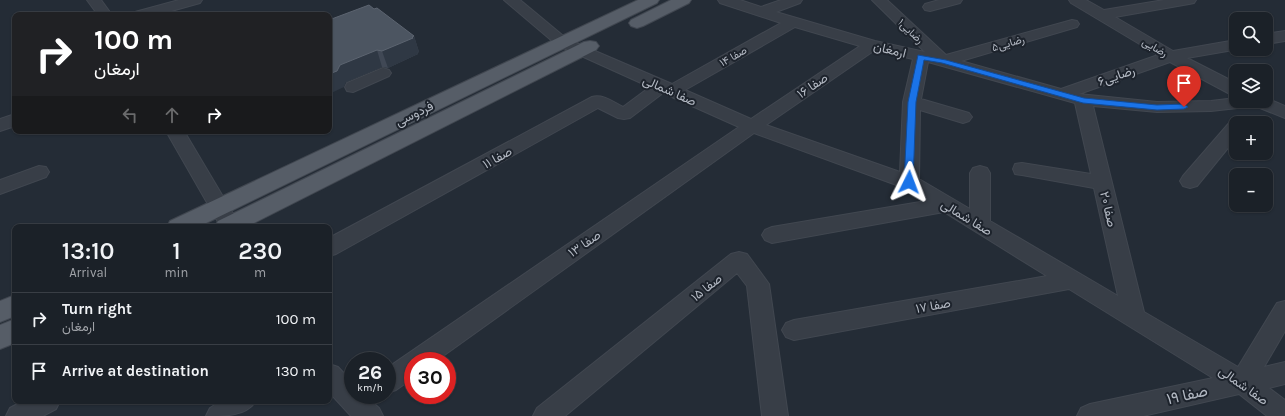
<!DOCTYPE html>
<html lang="en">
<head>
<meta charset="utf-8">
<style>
  :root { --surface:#1b2128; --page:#242930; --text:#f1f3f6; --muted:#a0a3a8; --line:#393e45 }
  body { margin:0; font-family:Karla,Vazirmatn,sans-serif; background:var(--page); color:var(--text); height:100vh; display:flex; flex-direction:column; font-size:15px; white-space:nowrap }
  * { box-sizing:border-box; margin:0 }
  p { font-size:13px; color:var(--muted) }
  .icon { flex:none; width:22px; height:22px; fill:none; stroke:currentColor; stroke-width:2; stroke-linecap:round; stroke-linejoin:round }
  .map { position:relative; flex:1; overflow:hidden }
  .side { position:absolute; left:12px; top:224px; width:320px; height:180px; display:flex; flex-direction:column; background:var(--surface); border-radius:8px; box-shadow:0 1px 3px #0004,0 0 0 1px var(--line) }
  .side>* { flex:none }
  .top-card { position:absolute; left:12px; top:12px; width:320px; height:122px; border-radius:8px; box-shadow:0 1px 3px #0004,0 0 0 1px var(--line); background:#202124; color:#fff; overflow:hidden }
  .tools { position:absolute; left:1229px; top:12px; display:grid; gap:8px }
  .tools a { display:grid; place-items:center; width:44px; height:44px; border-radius:8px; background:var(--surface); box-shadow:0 1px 3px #0004,0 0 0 1px var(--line); font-size:20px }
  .speed { position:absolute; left:344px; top:352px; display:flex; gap:8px; font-size:20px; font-weight:700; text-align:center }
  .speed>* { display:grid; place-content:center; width:52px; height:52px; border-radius:50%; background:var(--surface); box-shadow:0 1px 3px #0004,0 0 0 1px var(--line); line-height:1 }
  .speed small { font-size:10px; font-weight:400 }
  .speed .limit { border:6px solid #d22; background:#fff; color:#111 }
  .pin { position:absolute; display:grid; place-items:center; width:34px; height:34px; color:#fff; margin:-41px -17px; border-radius:50% 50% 50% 0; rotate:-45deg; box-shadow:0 0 4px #0007 }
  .pin .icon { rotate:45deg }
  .me { position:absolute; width:44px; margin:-22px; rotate:3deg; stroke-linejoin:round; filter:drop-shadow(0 0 3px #0008) }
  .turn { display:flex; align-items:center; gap:14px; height:84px; padding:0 16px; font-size:18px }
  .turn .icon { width:52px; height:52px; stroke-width:2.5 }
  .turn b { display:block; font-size:28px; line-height:34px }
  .lanes { display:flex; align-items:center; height:38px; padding:0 16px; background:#0003; justify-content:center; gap:20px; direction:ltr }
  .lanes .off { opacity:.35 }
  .eta { display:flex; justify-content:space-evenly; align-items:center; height:68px; text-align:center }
  .eta b { font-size:24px; font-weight:600; line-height:28px }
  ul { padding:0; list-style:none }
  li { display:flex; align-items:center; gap:12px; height:52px; padding:0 16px; border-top:1px solid var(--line) }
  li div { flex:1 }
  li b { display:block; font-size:15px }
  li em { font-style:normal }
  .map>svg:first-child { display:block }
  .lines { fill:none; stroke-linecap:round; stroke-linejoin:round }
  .minor-casing { stroke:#414750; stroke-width:2 }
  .major-casing { stroke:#414750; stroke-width:2 }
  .minor { fill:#383e47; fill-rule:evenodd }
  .major { fill:#565d67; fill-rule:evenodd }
  .wall { fill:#404855 }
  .shaded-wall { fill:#2f3844 }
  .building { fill:#4c5561; stroke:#5c6470 }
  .route { fill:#1a73e8; stroke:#114b97 }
  .labels { text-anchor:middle; stroke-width:4; stroke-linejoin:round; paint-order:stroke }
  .far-street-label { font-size:11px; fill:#b3b9c3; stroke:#1d232c }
  .street-label { font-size:13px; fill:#b3b9c3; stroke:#1d232c }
  .near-street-label { font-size:16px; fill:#b3b9c3; stroke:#1d232c }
</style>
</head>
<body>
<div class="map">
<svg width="1285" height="416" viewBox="0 0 1285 416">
  <rect width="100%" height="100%" fill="#242c36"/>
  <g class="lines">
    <g class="minor-casing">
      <path id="minor" d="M87 0H101L112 15H98Z
        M179 0H202L200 3 157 15H133L135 12Z
        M504 0H520L567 39 672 84 781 23 720 3 718 0H740L761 7 781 0H802L800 3 776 12 875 41 925 52 872 0H887L946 55 1072 20 1077 21 1079 24 1077 27 961 61 1061 89 1158 55 1071 3 1069 0H1086L1104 10 1164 0H1196L1194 3 1189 4 1115 17 1173 51 1236 40V49H1239L1187 58 1236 83V95L1230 94 1170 62 1079 94 1157 102 1211 101 1236 98V101H1266V98L1285 106V118L1255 106 1211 111 1157 112 1093 106 1144 312 1238 367 1277 303 1285 301V331L1264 367 1285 362V384L1269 388 1285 400V416H1267L1239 394 1143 416H1077L1081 408 1090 404 1213 378 1069 289 794 340 786 337 782 330 786 323 794 320 1047 276 944 212 772 243 765 240 762 235 765 230 772 227 926 201 902 187 754 133 436 361H413V378L396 390 387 393V368L739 127 663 93 630 118 624 119 618 118 598 108 336 254 329 256V238L592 97C603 94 613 102 623 107L650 87 557 45ZM795 27 860 46 751 119 685 90ZM875 50 913 59 903 102 900 172 766 125ZM928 62 1075 103 1091 174 1022 163 1015 164 1013 169 1015 174 1022 175 1094 188 1118 296 990 221V173L987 168 980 166 973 168 970 173V209L919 179 920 110 963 123 969 121 972 117 969 113 921 99Z
        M939 0H962L960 3 930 11 925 10 923 7 925 4Z
        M1285 31V41L1266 44V34Z
        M383 68 389 70 391 73 389 76 353 92 347 91 345 87 347 83Z
        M15 114V126L0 131V119Z
        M1236 120 1243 123H1236V138L1197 186 1190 188 1183 186 1180 181 1183 176 1230 122Z
        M166 131H184L241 227H221Z
        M39 166 46 167 49 172 46 177 0 194V180Z
        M739 252 747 254 769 284 788 416H762L747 286 737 273 565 416H533L537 408 731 254Z
        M329 364 338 367 353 383V395H364L379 408 383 416H351L329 392Z
        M23 401H60L56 409 43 416H6L10 408Z
        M221 401H256C246 416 226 416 206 416L210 408Z"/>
    </g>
    <g class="major-casing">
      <path id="major" d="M638 0H659L657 3 198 227H167L170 221Z
        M671 0H691L689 3 643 26 637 28 631 26 629 23 631 20Z
        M590 41 596 42 599 46 596 50 246 227H215L218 221 584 42Z
        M15 295V316L0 322V301Z
        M15 319V343L0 349V325Z"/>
    </g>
    <use href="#minor" class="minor"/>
    <use href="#major" class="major"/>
  </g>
  <path class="wall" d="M374 9 414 36 419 52 417 53 418 54 388 68 382 67 346 82 344 87Z"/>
  <path class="shaded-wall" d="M414 36 419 52 417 53 418 54 388 68 382 51Z
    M377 50 382 67 346 82 344 87 329 94V74L340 65Z"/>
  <path class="building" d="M369 5 374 9 377 8 414 36 412 37 413 38 382 51 377 50 340 65 337 71 329 74V20Z"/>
  <path class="route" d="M918 55 946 60 1084 98 1157 105 1184 104 1188 107 1184 109 1157 110 1083 103 942 63 924 60 916 102 913 182 909 185 904 182 908 102Z"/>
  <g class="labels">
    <g class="far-street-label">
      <text transform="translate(911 31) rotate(43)" y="4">رضایی۱</text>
      <text transform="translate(1008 43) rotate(-16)" y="4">رضایی۵</text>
      <text transform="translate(1155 47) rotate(30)" y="4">رضایی</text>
      <text transform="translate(733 56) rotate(-30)" y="4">صفا ۱۴</text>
    </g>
    <g class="street-label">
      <text transform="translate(890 49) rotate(14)" y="5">ارمغان</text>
      <text transform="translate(1116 75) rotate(-19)" y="5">رضایی۶</text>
      <text transform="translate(812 85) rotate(-34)" y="5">صفا ۱۶</text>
      <text transform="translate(670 90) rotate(24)" y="5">صفا شمالی</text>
      <text transform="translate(414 113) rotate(-26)" y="5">فردوسی</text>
      <text transform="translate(497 157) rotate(-29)" y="5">صفا ۱۱</text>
      <text transform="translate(1109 209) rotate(77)" y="5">صفا ۲۰</text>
      <text transform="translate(967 217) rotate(31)" y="5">صفا شمالی</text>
      <text transform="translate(584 243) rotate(-35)" y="5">صفا ۱۳</text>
      <text transform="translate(706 287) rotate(-39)" y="5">صفا ۱۵</text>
      <text transform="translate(933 305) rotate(-10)" y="5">صفا ۱۷</text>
      <text transform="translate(1244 385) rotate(35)" y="5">صفا شمالی</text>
    </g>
    <g class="near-street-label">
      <text transform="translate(1187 394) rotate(-13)" y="6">صفا ۱۹</text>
    </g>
  </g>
</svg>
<div class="tools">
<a><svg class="icon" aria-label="search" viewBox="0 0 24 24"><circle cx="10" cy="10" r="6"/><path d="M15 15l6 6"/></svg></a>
<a><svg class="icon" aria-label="layers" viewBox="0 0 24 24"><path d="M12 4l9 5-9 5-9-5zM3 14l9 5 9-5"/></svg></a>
<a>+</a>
<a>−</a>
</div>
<div class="speed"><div>26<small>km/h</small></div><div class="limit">30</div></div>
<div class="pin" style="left:1184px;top:107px;background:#d93025"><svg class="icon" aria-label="arrive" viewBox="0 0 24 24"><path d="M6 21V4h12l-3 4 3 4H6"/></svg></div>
<svg class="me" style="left:909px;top:182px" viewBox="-20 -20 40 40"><path d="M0-17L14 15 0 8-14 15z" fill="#1a73e8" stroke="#fff" stroke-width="4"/></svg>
<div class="top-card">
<div class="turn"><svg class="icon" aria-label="right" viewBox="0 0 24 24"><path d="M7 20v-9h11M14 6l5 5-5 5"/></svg><div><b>100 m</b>ارمغان</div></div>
<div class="lanes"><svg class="icon off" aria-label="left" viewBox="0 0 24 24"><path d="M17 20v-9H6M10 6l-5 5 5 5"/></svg><svg class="icon off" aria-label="ahead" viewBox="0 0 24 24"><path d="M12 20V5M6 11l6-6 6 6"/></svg><svg class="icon" aria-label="right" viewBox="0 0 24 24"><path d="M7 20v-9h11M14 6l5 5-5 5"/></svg></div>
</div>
<section class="side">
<div class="eta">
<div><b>13:10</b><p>Arrival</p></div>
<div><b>1</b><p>min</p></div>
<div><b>230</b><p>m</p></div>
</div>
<ul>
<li><svg class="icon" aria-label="right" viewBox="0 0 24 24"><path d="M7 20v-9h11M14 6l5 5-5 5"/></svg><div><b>Turn right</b><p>ارمغان</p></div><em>100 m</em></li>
<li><svg class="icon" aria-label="arrive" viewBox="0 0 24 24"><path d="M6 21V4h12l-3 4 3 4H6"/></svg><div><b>Arrive at destination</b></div><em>130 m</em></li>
</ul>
</section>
</div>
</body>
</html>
